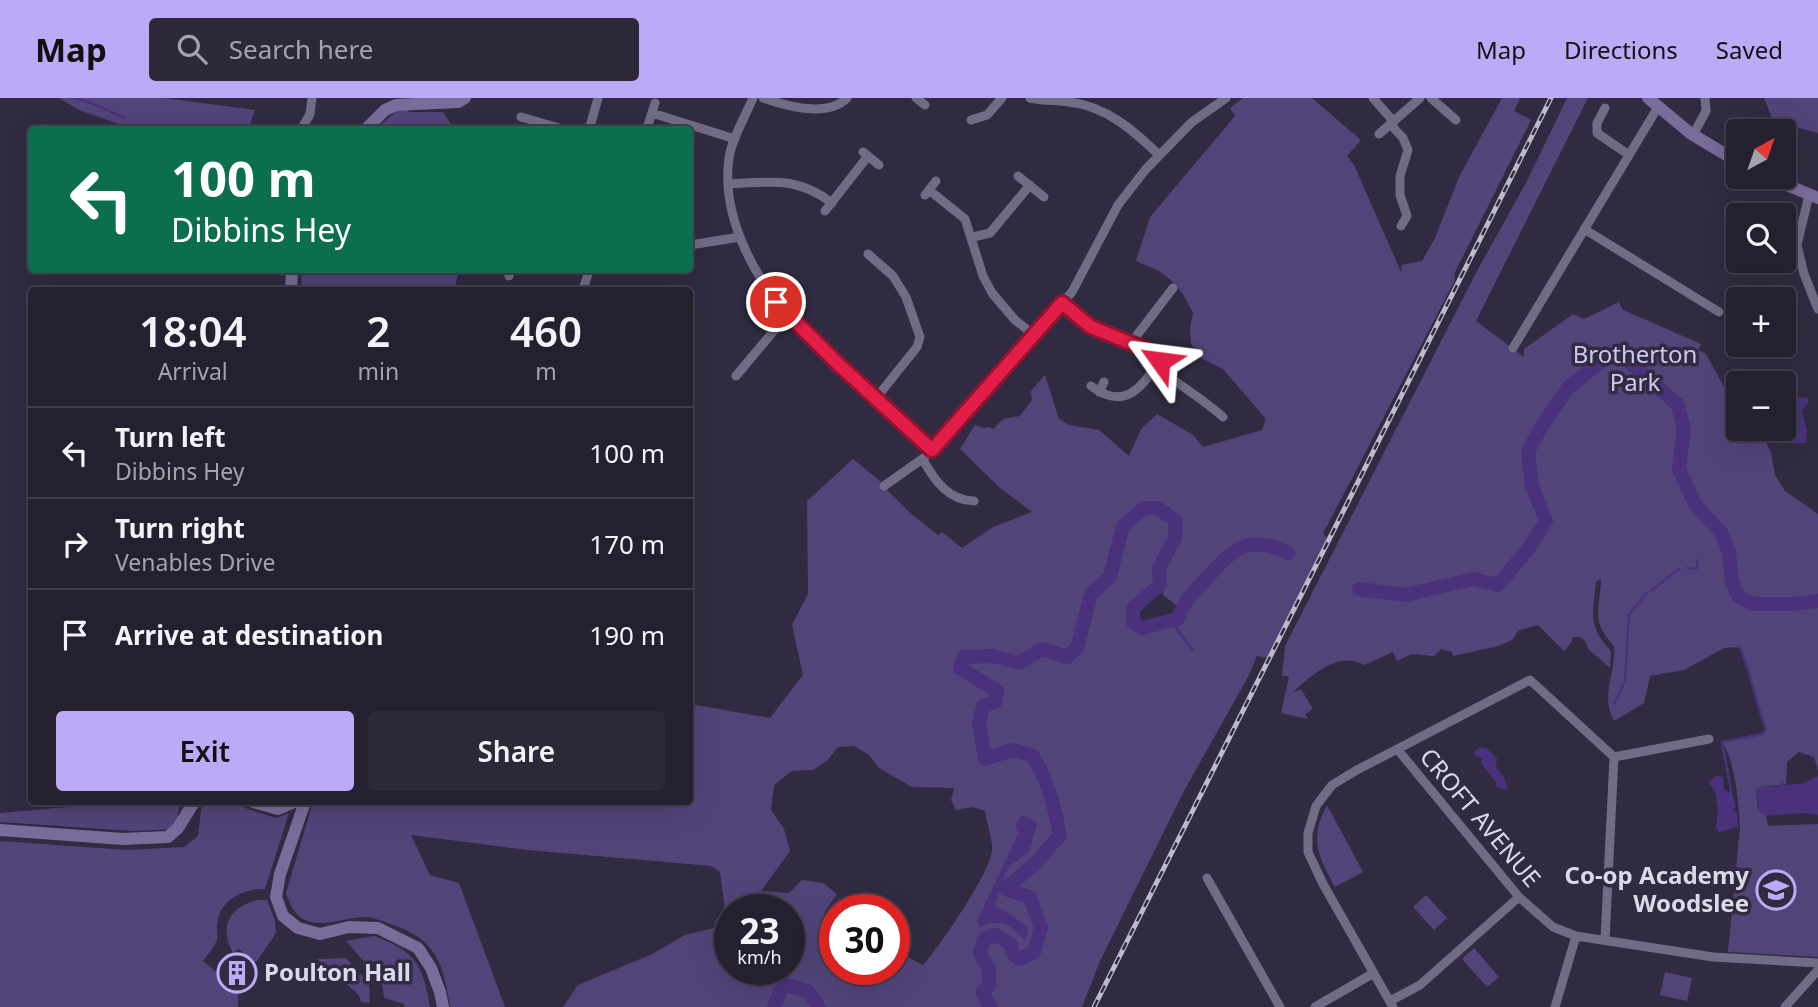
<!DOCTYPE html>
<html lang="en">
<head>
<meta charset="utf-8">
<style>
  :root { --surface:#242030; --page:#2c2838; --text:#f1f3f6; --muted:#a3a3ab; --line:#413e4c; --accent:#bcaaf6 }
  body { margin:0; font-family:"Noto Sans",sans-serif; background:var(--page); color:var(--text); height:100vh; display:flex; flex-direction:column; font-size:26px; white-space:nowrap }
  * { box-sizing:border-box; margin:0 }
  p { font-size:23px; color:var(--muted) }
  .icon { flex:none; width:38px; height:38px; fill:none; stroke:currentColor; stroke-width:2; stroke-linecap:round; stroke-linejoin:round }
  .map { position:relative; flex:1; overflow:hidden }
  .side { position:absolute; left:28px; top:189px; width:665px; height:518px; display:flex; flex-direction:column; background:var(--surface); border-radius:7px; box-shadow:0 7px 28px #0002,0 0 0 2px var(--line) }
  .side>* { flex:none }
  .top-card { position:absolute; left:28px; top:28px; width:665px; height:147px; border-radius:7px; box-shadow:0 7px 28px #0002,0 0 0 2px var(--line); background:#0b6e4f; color:#fff; overflow:hidden }
  .needle { width:46px; rotate:40deg }
  .controls { position:absolute; left:1726px; top:21px; display:grid; gap:14px }
  .controls a { display:grid; place-items:center; width:70px; height:70px; border-radius:7px; background:var(--surface); box-shadow:0 7px 28px #0002,0 0 0 2px var(--line); font-size:35px }
  .speed { position:absolute; left:714px; top:796px; display:flex; gap:14px; font-size:35px; font-weight:700; text-align:center }
  .speed>* { display:grid; place-content:center; width:91px; height:91px; border-radius:50%; background:var(--surface); box-shadow:0 7px 28px #0002,0 0 0 2px var(--line); line-height:1 }
  .speed small { font-size:18px; font-weight:400 }
  .speed .limit { border:10px solid #d22; background:#fff; color:#111 }
  .pin { position:absolute; display:grid; place-items:center; width:60px; height:60px; color:#fff; margin:-30px; border:4px solid #fff; border-radius:50%; box-shadow:0 2px 7px #0007 }
  .me { position:absolute; width:77px; margin:-38px; rotate:301deg; stroke-linejoin:round; filter:drop-shadow(0 0 5px #0008) }
  .turn { display:flex; align-items:center; gap:24px; height:147px; padding:0 28px; font-size:32px }
  .turn .icon { width:91px; height:91px; stroke-width:2.5 }
  .turn b { display:block; font-size:49px; line-height:60px }
  .eta { display:flex; justify-content:space-evenly; align-items:center; height:119px; text-align:center }
  .eta b { font-size:42px; font-weight:600; line-height:49px }
  .button { display:flex; gap:14px; margin-top:auto; padding:14px 28px }
  .button a { flex:1; height:80px; border-radius:7px; background:var(--accent); color:#111; font-size:28px; font-weight:600; line-height:80px; text-align:center }
  .button a+a { background:var(--page); color:var(--text) }
  ul { padding:0; list-style:none }
  li { display:flex; align-items:center; gap:21px; height:91px; padding:0 28px; border-top:2px solid var(--line) }
  li div { flex:1 }
  li b { display:block; font-size:26px }
  li em { font-style:normal }
  header { display:flex; align-items:center; gap:42px; box-sizing:border-box; height:98px; padding:0 35px; background:var(--accent); color:#111 }
  header strong { font-size:33px }
  nav { display:flex; gap:38px; margin-inline-start:auto; font-size:24px }
  .search { width:490px; height:63px; background:var(--page); display:flex; align-items:center; gap:18px; box-sizing:border-box; padding:0 24px; border-radius:7px; color:var(--muted); font-size:26px }
  .map>svg:first-child { display:block }
  .green { fill:#524479; fill-rule:evenodd }
  .water { fill:#49327b }
  .lines { fill:none; stroke-linecap:round; stroke-linejoin:round }
  .stream { stroke:#49327b; stroke-width:2.5 }
  .river { stroke:#49327b; stroke-width:14 }
  .street { stroke:#716c85; stroke-width:9 }
  .secondary { stroke:#786c9a; stroke-width:12 }
  .rail-casing { stroke:#bdbaca; stroke-width:5 }
  .rail { stroke:#302b40; stroke-width:2.5; stroke-dasharray:8; stroke-linecap:butt }
  .route-casing { stroke:#92132f; stroke-width:18 }
  .route { stroke:#e11d48; stroke-width:12 }
  .labels { text-anchor:middle; stroke-width:7; stroke-linejoin:round; paint-order:stroke }
  .park-label { font-size:24px; fill:#cfc6f1; stroke:#302b40 }
  .street-label { font-size:24px; fill:#dcdae8; stroke:#302b40 }
  .poi-label { font-size:24px; font-weight:bold; fill:#dcdae8; stroke:#302b40; text-anchor:end }
</style>
</head>
<body>
<header>
<strong>Map</strong>
<div class="search"><svg class="icon" aria-label="search" viewBox="0 0 24 24"><circle cx="10" cy="10" r="6"/><path d="M15 15l6 6"/></svg>Search here</div>
<nav><a>Map</a><a>Directions</a><a>Saved</a></nav>
</header>
<div class="map">
<svg width="1818" height="909" viewBox="0 0 1818 909">
  <rect width="100%" height="100%" fill="#302b40"/>
  <path class="green" d="M59 0H164L255 12 248 31H133L79 12Z
    M1243 0H1312L1361 42 1347 58 1354 67 1402 176 1401 167 1422 163 1435 140 1459 79 1502 0H1520L1514 13 1531 22 1454 176 1455 182 1323 436 1327 440 1267 560 1257 558 1248 579 1184 693 1100 863 1082 909H563L578 887 652 856 685 837 727 827 720 774 712 768 528 752 411 737 430 777 459 785 505 909H450C444 867 436 841 393 827 385 824 375 820 367 819 345 818 312 836 295 814 291 809 288 801 286 795L313 704H661L663 706 665 704H690V606L770 620 803 577 792 527 808 496 807 403 853 361 880 383 887 392 911 416 938 437 942 434 962 450 993 429 1032 414 999 389 960 351 975 327 984 330 990 329 993 331 1003 321 1020 318 1032 302 1031 293 1045 277 1059 321 1069 327 1099 332 1129 358 1141 331 1157 316 1193 337 1203 349 1262 332 1266 321 1223 271 1201 260 1191 246 1190 230 1193 215 1183 196 1171 182 1159 173 1136 163 1150 119 1235 18 1230 10ZM1160 487 1164 498 1181 511 1178 521 1142 530 1133 524V510ZM854 648 869 657 879 670 912 689 954 690 951 702 956 712 972 709 985 713C987 726 992 739 992 751 992 773 939 849 923 867L902 856 894 859V872H835V818L824 815 837 796 823 785 802 782 789 795 761 793 790 753 784 731 771 712 774 687 792 673 813 672 828 662 838 649ZM730 812H789V872H730Z
    M1567 0H1588L1476 223 1524 259V251L1573 216 1584 221 1619 204 1623 212 1701 246 1698 252 1706 256 1729 298 1738 303V331H1759L1771 354 1775 377 1785 393 1818 416V672L1814 659 1799 654 1787 664 1786 687 1765 688 1756 691 1758 710 1766 718 1768 728 1818 726V859L1728 854 1740 729C1739 706 1735 663 1722 644L1763 636 1766 631C1755 604 1752 575 1739 549L1724 550 1684 572 1650 578 1644 605 1614 623C1600 599 1616 575 1614 548 1590 522 1600 513 1601 481L1596 484C1593 516 1587 527 1611 553L1610 570 1588 551 1586 544 1580 539H1573L1571 545 1564 553 1538 527 1519 532 1512 542 1498 548 1453 558 1452 554 1441 551 1434 558 1412 556 1397 563 1393 554 1364 567C1338 552 1311 578 1292 595L1301 591 1313 611 1305 616 1308 621 1281 615 1289 578H1282L1285 548 1478 171 1527 83Z
    M1764 0H1818V35L1773 23Z
    M409 9 408 14H443L454 31 374 32 398 12Z
    M301 172H459L454 192H302Z
    M128 704H180L176 731 134 733 0 724V715Z
    M202 704H226L276 720 289 715 265 791C242 791 219 802 217 828 216 834 219 839 216 844 213 851 207 857 203 863L238 892V909H0V743L127 752 184 749 198 738Z
    M1327 707 1363 774 1335 789C1318 758 1309 741 1327 707Z
    M1426 797 1447 820 1434 832 1413 809Z
    M257 802H267L275 822 276 835 257 863 251 864 248 859 239 851 233 855C218 829 230 809 257 802Z
    M374 838C415 853 423 866 430 909H404V906L384 900 382 884 346 843Z
    M1474 850 1499 879 1487 889 1462 861Z
    M346 860 369 886 370 905 361 904 359 897 317 861Z
    M1665 874 1692 880 1687 903 1660 897Z"/>
  <path class="water" d="M1807 299 1809 304 1802 313 1807 332 1806 345H1789L1790 325 1795 320 1791 311 1792 301Z
    M1479 650H1486L1497 660 1496 669 1504 680 1508 692 1496 689V684L1481 665 1482 660 1475 658 1474 654Z
    M1716 677 1723 679 1724 691 1729 695 1731 692 1736 708 1733 712 1737 715 1738 729 1719 734 1716 730 1718 710 1715 694 1709 685Z
    M1818 678V717L1805 715 1766 718 1760 715 1756 691 1765 688 1779 689 1783 684 1786 687 1805 685Z
    M1024 717 1037 725 1029 754 1011 767 1005 776 995 808 1012 817 1027 829 1028 837 1025 842C1007 825 1003 821 979 829L977 823 1018 736 1016 727 1019 720Z"/>
  <g class="lines">
    <path class="stream" d="M75 0C93 4 108 13 125 20
      M1687 470 1696 471 1698 462
      M1652 492 1679 471
      M1171 523 1193 553
      M1614 606 1625 583 1629 516 1647 495
      M1731 692 1722 644 1763 636 1766 631C1755 604 1752 575 1739 548"/>
    <path class="river" d="M1359 491 1405 497 1473 481 1498 487 1528 451 1546 423 1532 388 1528 353 1542 328 1568 290 1604 261 1623 258 1678 307 1684 332 1679 371 1696 408 1721 434 1729 454 1732 484 1738 498 1753 506H1793L1818 503
      M774 909 783 887C791 887 799 892 808 893L819 909
      M991 909 982 894 989 888V871L980 855 984 841 996 837 1011 846 1013 856 1020 861 1034 854 1041 830 1030 799 1005 791 1036 765 1060 737C1054 707 1048 682 1032 657L1012 652 985 661 979 625 983 608 995 604 997 593 960 570 964 559 993 558 1019 565 1042 551 1067 559 1077 550 1091 496 1110 479 1123 428 1144 410H1158L1176 423 1175 440 1159 470 1160 487 1133 510V524L1142 530 1178 521C1186 498 1192 497 1207 480 1233 451 1248 435 1288 455"/>
    <path class="street" d="M753 0C745 19 732 40 729 60 721 115 752 177 788 216L932 352
      M763 0C787 8 827 20 847 0
      M916 0 925 7
      M1030 0C1043 3 1056 2 1069 4 1106 8 1133 32 1159 57
      M1373 0 1394 24
      M1431 0 1456 22
      M1605 10 1597 25V35L1629 57
      M652 15 735 41
      M521 19 566 32
      M971 22 987 17 1002 0
      M648 27 655 5
      M1391 27 1403 40 1408 52 1400 78V97L1407 118 1401 128
      M301 32 310 16 312 0
      M589 32 598 0
      M1379 36 1420 0
      M1693 37 1706 13 1705 0
      M863 54 879 67
      M1018 78 1044 99
      M729 86C771 84 797 78 832 105
      M929 92 965 121 983 178 992 195 1015 222 1034 237
      M925 97 936 83
      M1809 97 1797 147 1804 176 1818 211
      M825 113 868 58
      M1584 131 1719 214
      M973 139 990 135 1030 87
      M690 147 740 139
      M868 156 893 178 906 199 920 239 917 249 877 299
      M509 178 511 172
      M583 192 589 172
      M1062 205 1091 229 1145 251 1160 263
      M1131 245 1173 190
      M1513 250 1658 9
      M1157 270C1179 287 1202 300 1223 319
      M736 278 788 216
      M1091 288C1128 316 1145 284 1164 256
      M1099 294 1104 284
      M923 362C935 383 948 402 974 403
      M884 388 925 359 1072 194 1118 107 1146 71 1192 24 1226 0
      M1398 652 1519 799 1553 829 1576 838 1713 859 1818 865
      M1614 659 1709 641
      M1207 780 1280 909
      M1605 842 1614 659
      M1390 903 1420 887 1519 799
      M1315 909 1372 876
      M1393 909 1323 786 1308 754V735L1316 708 1332 687 1357 672 1530 582 1614 659
      M1555 909 1576 838
      M1785 909 1818 872"/>
    <path class="secondary" d="M1648 0 1690 35 1738 64
      M365 32 385 12 396 7 458 4 465 0
      M1768 79 1818 100
      M291 192 292 172
      M253 704 278 711 294 704
      M305 704 280 776 276 799 283 818 298 830 320 836 349 829 378 830 418 850 431 870 440 894 443 909
      M0 732 123 741 168 739 178 730 194 704"/>
    <g class="rail-casing">
      <path id="rail" d="M1094 909 1551 0"/>
    </g>
    <use href="#rail" class="rail"/>
  </g>
  <g class="lines">
    <g class="route-casing">
      <path id="route" d="M776 204 837 265 932 352 1062 205 1091 229 1145 251 1160 263"/>
    </g>
    <use href="#route" class="route"/>
  </g>
  <defs>
    <g id="school-ring" transform="scale(2.0125)"><circle r="9.5" fill="#302b40" stroke="#bcaaf6" stroke-width="1.5"/><path d="M0-5L7-2L0 1L-7-2ZM-4 1L0 2.5L4 1V4Q0 6-4 4Z" fill="#bcaaf6"/></g>
    <g id="building-ring" transform="scale(2.0125)"><circle r="9.5" fill="#302b40" stroke="#bcaaf6" stroke-width="1.5"/><path d="M-4-6H4V6H1V3H-1V6H-4ZM-2.5-4.3h1.7v1.8h-1.7ZM.8-4.3h1.7v1.8H.8ZM-2.5-1h1.7V.8h-1.7ZM.8-1h1.7V.8H.8Z" fill="#bcaaf6"/></g>
  </defs>
  <g fill-rule="evenodd">
    <use href="#school-ring" x="1776" y="792"/>
    <use href="#building-ring" x="237" y="875"/>
  </g>
  <g class="labels">
    <g class="park-label">
      <text x="1635" y="265">Brotherton<tspan x="1635" dy="28">Park</tspan></text>
    </g>
    <g class="street-label">
      <text transform="translate(1480 720) rotate(50)" y="8">CROFT AVENUE</text>
    </g>
    <g class="poi-label">
      <text x="1749" y="786">Co-op Academy<tspan x="1749" dy="28">Woodslee</tspan></text>
      <text x="264" y="883" text-anchor="start">Poulton Hall</text>
    </g>
  </g>
</svg>
<div class="controls">
<a><svg class="needle" viewBox="-14 -14 28 28"><path d="M0-13l5 13h-10z" fill="#e53935"/><path d="M0 13l5-13h-10z" fill="#a3a3ab"/></svg></a>
<a><svg class="icon" aria-label="search" viewBox="0 0 24 24"><circle cx="10" cy="10" r="6"/><path d="M15 15l6 6"/></svg></a>
<a>+</a>
<a>−</a>
</div>
<div class="speed"><div>23<small>km/h</small></div><div class="limit">30</div></div>
<div class="pin" style="left:776px;top:204px;background:#d93025"><svg class="icon" aria-label="arrive" viewBox="0 0 24 24"><path d="M6 21V4h12l-3 4 3 4H6"/></svg></div>
<svg class="me" style="left:1160px;top:263px" viewBox="-20 -20 40 40"><path d="M0-17L14 15 0 8-14 15z" fill="#e11d48" stroke="#fff" stroke-width="4"/></svg>
<div class="top-card">
<div class="turn"><svg class="icon" aria-label="left" viewBox="0 0 24 24"><path d="M17 20v-9H6M10 6l-5 5 5 5"/></svg><div><b>100 m</b>Dibbins Hey</div></div>
</div>
<section class="side">
<div class="eta">
<div><b>18:04</b><p>Arrival</p></div>
<div><b>2</b><p>min</p></div>
<div><b>460</b><p>m</p></div>
</div>
<ul>
<li><svg class="icon" aria-label="left" viewBox="0 0 24 24"><path d="M17 20v-9H6M10 6l-5 5 5 5"/></svg><div><b>Turn left</b><p>Dibbins Hey</p></div><em>100 m</em></li>
<li><svg class="icon" aria-label="right" viewBox="0 0 24 24"><path d="M7 20v-9h11M14 6l5 5-5 5"/></svg><div><b>Turn right</b><p>Venables Drive</p></div><em>170 m</em></li>
<li><svg class="icon" aria-label="arrive" viewBox="0 0 24 24"><path d="M6 21V4h12l-3 4 3 4H6"/></svg><div><b>Arrive at destination</b></div><em>190 m</em></li>
</ul>
<div class="button"><a>Exit</a><a>Share</a></div>
</section>
</div>
</body>
</html>
